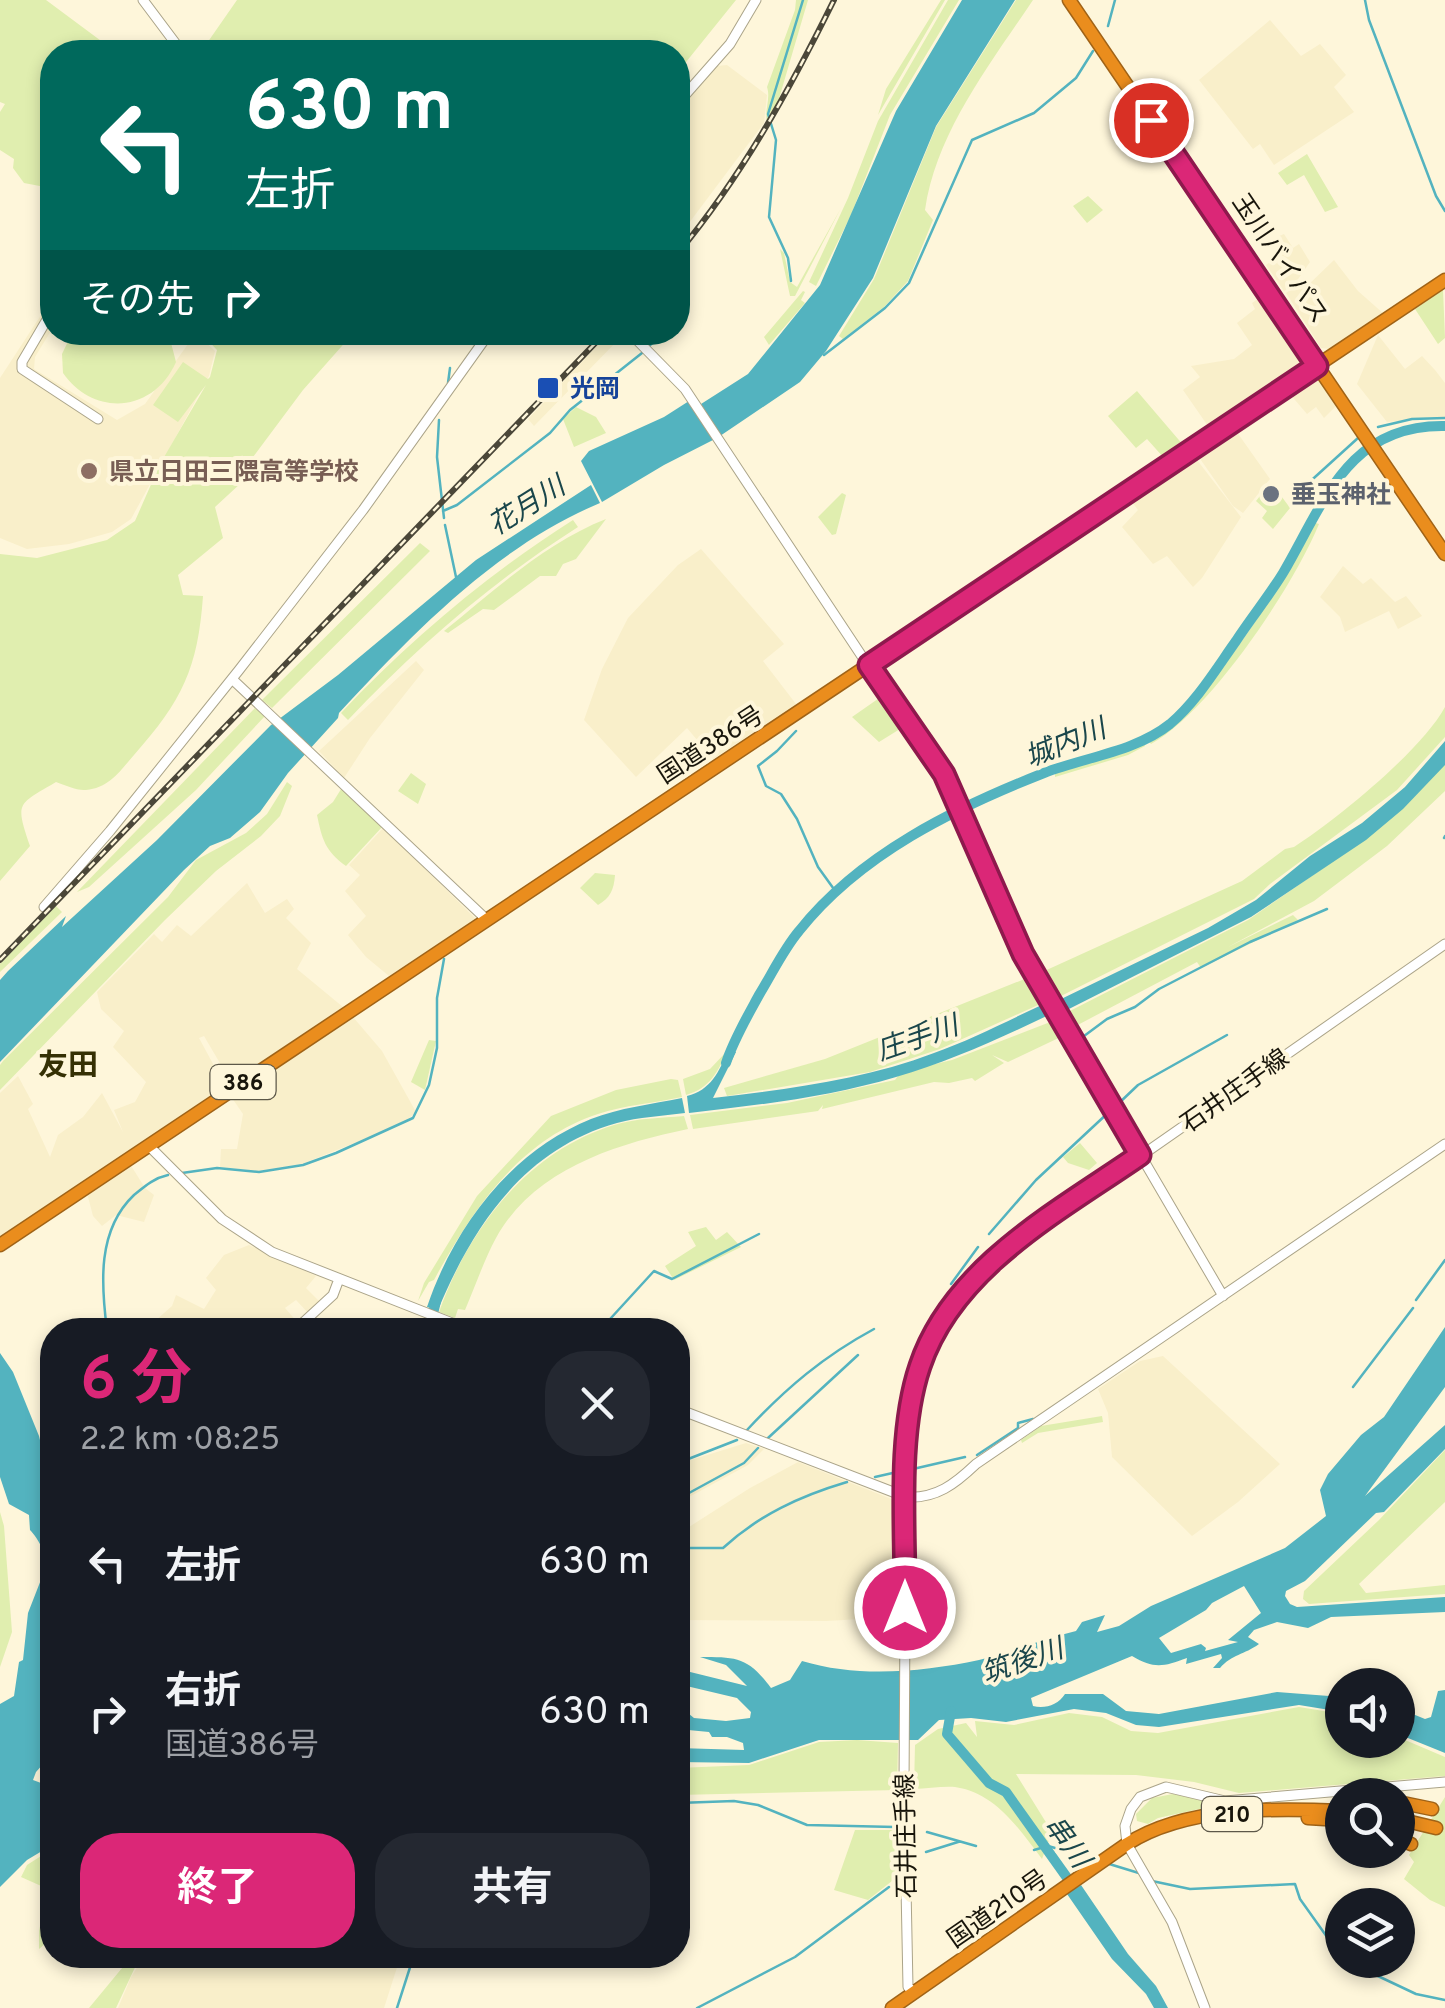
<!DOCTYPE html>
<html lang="ja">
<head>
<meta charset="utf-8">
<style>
  :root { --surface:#171b24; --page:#242831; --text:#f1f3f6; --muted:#9ea1a6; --accent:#db2777 }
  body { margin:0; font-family:Overpass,"Noto Sans JP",sans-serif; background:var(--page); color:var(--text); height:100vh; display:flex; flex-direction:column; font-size:38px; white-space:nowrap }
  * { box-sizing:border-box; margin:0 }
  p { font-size:32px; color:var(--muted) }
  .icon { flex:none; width:55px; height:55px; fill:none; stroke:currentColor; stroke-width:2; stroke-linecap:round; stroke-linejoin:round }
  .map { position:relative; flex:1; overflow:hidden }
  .details { position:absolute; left:40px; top:1318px; width:650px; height:650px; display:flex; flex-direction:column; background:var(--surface); border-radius:40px; box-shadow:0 5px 15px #0003 }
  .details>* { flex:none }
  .guide { position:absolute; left:40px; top:40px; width:650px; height:305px; border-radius:40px; box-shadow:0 5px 15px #0003; background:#00695c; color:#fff; overflow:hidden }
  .tools { position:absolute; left:1325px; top:1668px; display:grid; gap:20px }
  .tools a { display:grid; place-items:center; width:90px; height:90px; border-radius:50%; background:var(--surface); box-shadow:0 5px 15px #0003; font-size:50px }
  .pin { position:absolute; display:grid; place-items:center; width:85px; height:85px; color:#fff; margin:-42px; border:5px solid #fff; border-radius:50%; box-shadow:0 2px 10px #0007 }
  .me { position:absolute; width:110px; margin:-55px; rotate:0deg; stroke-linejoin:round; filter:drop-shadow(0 0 8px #0008) }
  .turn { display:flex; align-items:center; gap:35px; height:210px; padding:0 40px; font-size:45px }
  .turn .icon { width:130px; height:130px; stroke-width:2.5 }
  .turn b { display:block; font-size:70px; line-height:85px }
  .then { display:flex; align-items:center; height:95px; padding:0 40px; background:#0003; gap:20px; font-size:38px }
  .round { display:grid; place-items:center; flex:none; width:105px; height:105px; border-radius:40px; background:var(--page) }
  .headline { display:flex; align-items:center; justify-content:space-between; height:170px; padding:0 40px }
  h1 { font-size:60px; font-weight:700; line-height:75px; color:var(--accent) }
  .button { display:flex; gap:20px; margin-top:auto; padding:20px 40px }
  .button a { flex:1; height:115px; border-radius:40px; background:var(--accent); color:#fff; font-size:40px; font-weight:700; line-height:115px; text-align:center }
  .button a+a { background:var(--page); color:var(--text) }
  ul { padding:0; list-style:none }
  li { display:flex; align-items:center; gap:30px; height:150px; padding:0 40px }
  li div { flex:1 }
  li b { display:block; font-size:38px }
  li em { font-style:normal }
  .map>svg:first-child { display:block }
  .built { fill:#f9efca }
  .green { fill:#e0eeaf }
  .water { fill:#53b3bf; fill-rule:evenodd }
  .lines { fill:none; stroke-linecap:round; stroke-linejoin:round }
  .stream { stroke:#53b3bf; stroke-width:2.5 }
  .river { stroke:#53b3bf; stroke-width:10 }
  .secondary-casing { stroke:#aba489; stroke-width:11 }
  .highway-casing { stroke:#a06317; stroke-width:15 }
  .secondary { stroke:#fff; stroke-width:9 }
  .highway { stroke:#ea8d1d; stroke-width:12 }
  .rail-casing { stroke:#4b4739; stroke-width:6 }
  .rail { stroke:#fef6da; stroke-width:2.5; stroke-dasharray:8; stroke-linecap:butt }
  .route-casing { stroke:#8e194d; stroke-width:25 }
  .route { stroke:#db2777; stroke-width:18 }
  .transit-dot { fill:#1a4fb4; stroke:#fef6da; stroke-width:4 }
  .education-dot { fill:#8d6e63; stroke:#fef6da; stroke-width:4 }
  .worship-dot { fill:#6b7280; stroke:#fef6da; stroke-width:4 }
  .labels { text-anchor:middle; stroke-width:8; stroke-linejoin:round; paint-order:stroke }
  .shield { fill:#fef6da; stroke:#5d5849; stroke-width:2.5 }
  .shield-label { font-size:22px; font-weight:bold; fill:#18150b }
  .street-label { font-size:25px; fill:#18150b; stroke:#fef6da }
  .transit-label { font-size:25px; font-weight:bold; fill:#164399; stroke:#fef6da; text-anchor:start }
  .education-label { font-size:25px; font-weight:bold; fill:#785e54; stroke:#fef6da; text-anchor:start }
  .worship-label { font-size:25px; font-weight:bold; fill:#5b616d; stroke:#fef6da; text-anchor:start }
  .water-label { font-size:28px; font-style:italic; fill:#1a464b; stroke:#fef6da }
  .quarter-label { font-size:30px; font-weight:bold; fill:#353004; stroke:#fef6da }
</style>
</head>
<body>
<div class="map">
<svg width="1445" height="2008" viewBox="0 0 1445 2008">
  <rect width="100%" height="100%" fill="#fef6da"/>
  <path class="built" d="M1270 20 1301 56 1320 44 1346 75 1334 87 1354 112 1274 165 1260 144 1253 149 1199 80Z
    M727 65 767 95 764 123 689 223 678 213V112L717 66Z
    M1284 234 1293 248 1299 244 1310 262 1294 285 1284 291 1266 265 1282 253 1272 239Z
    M1334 260 1358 291 1384 314 1330 349 1321 348 1286 293 1301 283 1305 288Z
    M1262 296 1304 366 1210 429 1183 390 1200 377 1191 366 1234 359 1252 345 1237 323 1255 309 1252 303Z
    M52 304V329L35 357 34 369 117 420 145 404 196 333 215 351 209 376 131 519 112 532 69 544 27 549 0 538V378L43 312Z
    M610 332 625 333 534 426 528 419Z
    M1378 335 1405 369 1422 356 1435 370 1445 383V417L1387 422 1357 384Z
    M1312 377 1320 381 1336 406 1324 418 1316 407 1307 414 1289 393Z
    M1234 428 1270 479 1243 513 1233 506 1196 453Z
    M1194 456 1241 517 1202 578 1193 587 1167 556 1153 564 1122 527 1138 510 1129 498Z
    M701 549 784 644 763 661 796 704 713 759 687 728 636 777 584 720 602 669 628 618 678 565Z
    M1343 566 1363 584 1371 578 1395 602 1406 596 1422 616 1398 629 1389 611 1345 632 1340 617 1320 597Z
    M416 661 424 670 370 738 344 778 319 751Z
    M383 828 476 919 389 976 366 957 348 935 366 916 345 891 360 875 349 865Z
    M247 883 265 913 287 899 294 909 286 918 311 943 297 969 343 1007 231 1082 204 1036 199 1038 225 1086 0 1238V1093L18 1076 33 1104 28 1109 50 1157 58 1135 83 1117 102 1093 123 1132 114 1110 135 1102 146 1082 113 1047 124 1031 101 1009 97 992 154 934 162 942 177 925 191 936Z
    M353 1017 382 1051 416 1112 404 1123 302 1164 258 1171 220 1167 221 1149H237L243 1114 232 1098Z
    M130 1164 145 1188 154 1195 144 1222 116 1215 102 1226 93 1216 87 1193Z
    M249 1245 316 1276 306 1288 322 1304 310 1315 296 1300 285 1308 299 1324 292 1330H163L155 1321 172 1306 176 1295 204 1309 216 1290 206 1278 224 1255Z
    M1163 1356 1280 1464 1238 1502 1192 1536 1112 1457 1108 1413 1098 1389 1140 1361Z
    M746 1443 764 1449 748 1465 678 1503V1464Z
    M798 1462 894 1500 898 1507V1617L826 1621 678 1620V1534L750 1488Z
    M145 1955H401L384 2008H118L131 1977Z"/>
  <path class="green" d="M0 0H46L116 52H52V184L45 187 24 183 13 168 14 159 0 150V112L5 104 0 102Z
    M237 0H736L678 72V52H204L205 46Z
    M796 0H808L778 102 767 123C764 110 771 99 767 87L795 10Z
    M941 0H945L878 115 886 89Z
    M948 0H959L890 115 851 215 816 286 809 282 848 198 878 121Z
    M1016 0H1033C990 64 936 133 925 210L933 220 908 281 884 307 843 339 839 336 874 279 936 127Z
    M1307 154 1338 207 1325 212 1304 175 1287 185 1278 173Z
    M1088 196 1103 210 1087 223 1073 206Z
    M841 208 795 296H790L780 249 784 253 790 282 797 287Z
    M1443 290 1445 338 1438 344 1415 309Z
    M803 291 805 292 801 300 805 303 769 345 764 337Z
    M72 333H164L170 339 176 362C154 412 95 418 63 373L62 354Z
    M201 333 346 332 349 338 303 390 247 465H238L232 475 241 483 215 507 223 538 178 575 183 595 203 596C198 668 182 701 134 755 120 771 109 788 86 790 77 791 65 785 56 782 17 805 15 802 30 846L0 881V554L37 558 107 540 135 521 160 464 206 385 178 422 153 405 183 362 208 379 210 377 217 350Z
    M1137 391 1184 446 1164 458 1147 439 1136 448 1108 416Z
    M576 407 596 417 606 433 574 447 563 419Z
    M1271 482 1290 508 1273 529 1262 518 1267 511 1256 501Z
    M842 493 846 495 836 534 832 535 818 517Z
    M606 519 576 559 563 564 556 576H540L494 610 483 609 448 633 444 631C495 590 545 543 606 519Z
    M573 520 578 527C493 581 417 647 348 720L341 713C410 640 488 574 573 520Z
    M1313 522 1319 524C1293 587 1210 712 1151 744L1148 740C1210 702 1281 587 1313 522Z
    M420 543 430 551 272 708 262 700Z
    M885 694 908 724 879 742 852 717Z
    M1445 707V737L1397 790 1270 884 1254 899 1055 999 1040 973 1242 881 1285 849 1294 847C1336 820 1422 750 1445 707Z
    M255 708 265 716 196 790 89 887 77 892Z
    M1143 742 1145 746 1128 755 1055 777V773Z
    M1445 761V791L1387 846 1314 901 1228 947 1293 915 1298 920 1201 968 1197 962 1072 1028 1064 1014 1248 920 1371 835Z
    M411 773 426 784 418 804 398 791Z
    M287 782 292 786 280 816 261 836 216 871 165 920 0 1090V1065L3 1061 168 897 196 860 246 833 267 814Z
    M343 786 383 826 346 866C325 851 322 839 317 815L333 802Z
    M595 873 615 875C614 890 610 898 598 905L580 888Z
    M56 906 62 912 0 972V964Z
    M1032 976 1047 1001 940 1049 870 1072 727 1096 724 1088 825 1059Z
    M1058 1019 1067 1034 1008 1062 992 1055 1004 1063 975 1081 972 1078 949 1083 934 1082 822 1109 823 1105 818 1111 693 1129 690 1115 787 1103 895 1080 901 1072 952 1060Z
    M429 1040 436 1041 425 1090 411 1082Z
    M727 1051C718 1072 710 1088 686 1095L683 1079 710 1069Z
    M671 1079 678 1080 682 1097C655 1103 624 1105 598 1114 519 1140 472 1210 434 1280L429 1282 418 1301 424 1283 477 1196 551 1116 616 1090Z
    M684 1116 688 1129C616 1144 534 1169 496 1238 484 1260 475 1287 465 1310L458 1309 455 1318 439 1312C469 1228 527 1152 614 1125 637 1118 661 1118 684 1116Z
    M1080 1143 1097 1163 1089 1170 1068 1163 1063 1157Z
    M706 1227 716 1240 727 1232 741 1247 674 1280 665 1266 696 1246 688 1232Z
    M1102 1416 1103 1422 1038 1433 1022 1443 1021 1440 1041 1426Z
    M1445 1450V1502L1359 1584 1366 1593 1445 1585V1594L1309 1604 1303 1599 1304 1591 1379 1520Z
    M0 1512 4 1526 12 1632 0 1667Z
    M1299 1707 1342 1714V1740H1398V1737L1445 1757V1776L1239 1793 1194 1782 1136 1775 1016 1774 1052 1832 1042 1859C1019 1829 996 1793 955 1787 942 1786 927 1789 914 1789L915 1745 938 1729 966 1723 977 1737 975 1721 1014 1725 1069 1713 1102 1717 1131 1731 1158 1733Z
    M857 1740 898 1743 897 1790 678 1795V1768L749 1765 819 1742Z
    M1173 1794 1222 1804 1158 1818 1148 1824 1137 1821 1136 1814 1152 1798Z
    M1445 1797V1907L1430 1900 1404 1879 1414 1862 1409 1855Z
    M855 1830H897V1877L868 1900 834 1890Z
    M52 1849V1938L39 1949V1931L48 1889 21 1877 27 1865Z
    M132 1956 138 1961 116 2008H89Z"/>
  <path class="water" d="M962 0H1015L936 126 873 278 826 351 800 382 720 436 701 404 748 374 820 285 896 111Z
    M689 401 713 440 664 465 602 502 581 461 589 451 664 417Z
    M591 485 600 503C497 546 414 632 339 713L338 718 288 773 260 812 230 838 210 846 184 870 0 1062V980L8 971 66 916 62 927 157 840 271 725 338 675 476 560Z
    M1445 741V765L1403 809 1366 840 1251 917 1063 1012 1057 1001 1208 928 1256 900 1310 856 1362 823 1405 787Z
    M1048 1002 1055 1012C1003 1037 951 1061 896 1077 829 1097 759 1105 689 1113L687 1096C711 1090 719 1072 728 1050L736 1052 713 1098C788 1089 863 1080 934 1053 973 1039 1011 1019 1048 1002Z
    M682 1098 685 1113C662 1116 639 1117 617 1123 524 1149 473 1226 438 1310L427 1307C454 1227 511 1151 591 1119 619 1108 652 1104 682 1098Z
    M1445 1327V1387L1365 1496 1445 1425V1449L1384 1512 1376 1513 1305 1581 1286 1591 1285 1596 1290 1604 1297 1607 1445 1597V1612L1331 1617 1308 1628 1277 1622 1254 1630 1248 1637 1259 1644C1244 1655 1232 1654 1220 1668H1213L1222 1658 1221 1654 1186 1664 1187 1658C1163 1667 1154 1669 1132 1656L1031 1698 1033 1706C1045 1709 1058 1705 1065 1694H1103L1126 1711 1159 1714 1277 1692 1342 1697V1712L1299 1705 1159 1727 1136 1725 1106 1713 1074 1709 1006 1722 971 1718 939 1720 918 1740H819L749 1763 678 1762V1748L744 1750 743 1743 727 1737H712L709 1732 678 1729V1705L694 1718 726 1721 750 1718 751 1712 737 1698 678 1684V1669L747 1686 726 1665 700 1657C737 1657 748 1657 771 1688L790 1680 802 1661C858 1678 922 1672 979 1660 1011 1652 1043 1639 1076 1631L1082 1622 1105 1615 1097 1632 1119 1626 1151 1606 1285 1548 1326 1516 1320 1490 1328 1474 1361 1435 1384 1417ZM1244 1586 1261 1613 1228 1640 1238 1642 1205 1651 1206 1648 1201 1644 1171 1653 1159 1638 1206 1610 1212 1603Z
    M0 1353 13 1372 39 1436 52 1489V1754L36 1772 33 1780 41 1783 52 1776V1845L27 1860 0 1887V1704L14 1696 19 1662 23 1660 28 1613 44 1572 47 1577C51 1563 40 1540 30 1530L29 1515 9 1504 0 1477Z
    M1445 1690V1753L1398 1734V1708L1425 1719 1431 1717 1438 1691Z
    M1081 1885 1128 1954 1156 1986 1168 2008H1154L1146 1994 1112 1959 1067 1894Z"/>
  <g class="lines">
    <path class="stream" d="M1365 0 1369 20 1436 196 1445 211
      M1108 26 1115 0
      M791 281 788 258 769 217 776 140 768 114 803 0
      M649 346 664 332
      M824 355 885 308 909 283 972 140 1034 113 1076 78 1093 51
      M448 383 450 368
      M439 420 437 457 444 518
      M1378 427 1412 419 1445 418
      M1292 502 1304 487 1358 438
      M443 511 457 505 550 433 570 410 642 353
      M445 525 456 577
      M796 731 777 751 758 766 766 786 781 794 797 819 818 867 836 892
      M1444 838 1445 836
      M1080 1039 1107 1019 1135 1007 1159 989 1250 942 1327 909
      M1117 1105 1138 1085 1227 1035
      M182 1173 217 1168 259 1172 303 1165 336 1153 413 1118 429 1085 437 1048V998L444 959
      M989 1234 1036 1180 1110 1111
      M951 1284 978 1247
      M1416 1300 1445 1260
      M107 1330C101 1284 97 1230 134 1195 145 1186 154 1178 168 1175
      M600 1330 654 1271 672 1279 759 1234
      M1353 1387 1413 1308
      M747 1430C786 1388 824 1356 874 1329
      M768 1438 858 1355
      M977 1455 1018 1428V1423L1033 1419
      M678 1463 737 1440
      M913 1469 965 1457
      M875 1477 897 1472
      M678 1499 744 1463 758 1448
      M678 1548H723C759 1515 800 1496 847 1482
      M678 1803 734 1801 758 1805 807 1825 895 1827
      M927 1832 976 1846
      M1034 1850 1048 1846 1094 1859
      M926 1852 958 1842
      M1106 1863 1142 1874
      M1152 1881 1190 1889 1295 1884 1300 1899 1342 1958
      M1344 1960 1416 1994 1445 2000
      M397 2008 414 1955
      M697 2008 795 1957 889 1887"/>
    <path class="river" d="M726 1063C734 1039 747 1017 759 995 772 974 783 950 799 931 860 854 955 808 1044 773 1085 757 1135 752 1170 724 1197 701 1216 669 1236 641 1251 618 1269 596 1283 573 1324 503 1348 424 1445 426
      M429 1330 437 1297
      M951 1711 947 1734 989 1783 1006 1792 1073 1886"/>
    <g class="secondary-casing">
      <path id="secondary" d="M143 0 182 52
        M678 103 730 44 756 0
        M52 311 22 362V369L98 419
        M629 332 685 389 873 673 934 756 957 803 1023 954 1223 1296
        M232 679 487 920
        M44 907 110 831 239 670 363 510 490 332
        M149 1146 222 1219 272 1252 470 1330
        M295 1330 333 1295 339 1279
        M678 1409 906 1497C936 1499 955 1484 976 1464L1445 1144
        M914 1992 908 1987 904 1788 906 1449C915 1360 936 1312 1003 1252L1445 944
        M1205 2008 1172 1922 1127 1844 1125 1826 1131 1809 1140 1797 1166 1787 1225 1801 1445 1782"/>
    </g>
    <g class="highway-casing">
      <path id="highway" d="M1069 0 1445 554
        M0 1245 1445 280
        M1398 1802 1432 1809
        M1307 1810 1308 1818 1342 1820
        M1398 1819 1436 1828
        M1398 1839 1411 1844
        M892 2008 1127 1844C1186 1806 1274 1808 1342 1811"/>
    </g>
    <use href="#secondary" class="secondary"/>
    <use href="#highway" class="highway"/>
    <g class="rail-casing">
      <path id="rail" d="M678 253C742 176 790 89 834 0
        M0 960 606 332"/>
    </g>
    <use href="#rail" class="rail"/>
  </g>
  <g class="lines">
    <g class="route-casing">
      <path id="route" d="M905 1608C906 1535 896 1436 920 1366 953 1267 1059 1211 1140 1155L1023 954 944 774 869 665 1317 366 1151 120"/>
    </g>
    <use href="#route" class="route"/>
  </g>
  <rect class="transit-dot" x="536" y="376" width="24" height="24" rx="5"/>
  <circle class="education-dot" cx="89" cy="471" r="10"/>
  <circle class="worship-dot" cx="1271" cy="494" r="10"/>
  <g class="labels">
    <g class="shield">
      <rect x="210.5" y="1065" width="65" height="34" rx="8"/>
      <rect x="1202" y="1797" width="60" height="34" rx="8"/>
    </g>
    <g class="shield-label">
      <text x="243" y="1090">386</text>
      <text x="1232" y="1822">210</text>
    </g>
    <g class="street-label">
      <text transform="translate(1281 258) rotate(56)" y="9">玉川バイパス</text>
      <text transform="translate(710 744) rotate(-33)" y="9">国道386号</text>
      <text transform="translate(1234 1090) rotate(-35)" y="9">石井庄手線</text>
      <text transform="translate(905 1836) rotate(-91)" y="9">石井庄手線</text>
      <text transform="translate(997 1908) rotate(-35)" y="9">国道210号</text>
    </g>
    <g class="transit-label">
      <text x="570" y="397">光岡</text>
    </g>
    <g class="education-label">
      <text x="109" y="480">県立日田三隈高等学校</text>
    </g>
    <g class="worship-label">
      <text x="1291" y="503">垂玉神社</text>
    </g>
    <g class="water-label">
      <text transform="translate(526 505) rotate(-32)" y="10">花月川</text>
      <text transform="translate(1065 742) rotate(-22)" y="10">城内川</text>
      <text transform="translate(917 1037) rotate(-19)" y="10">庄手川</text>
      <text transform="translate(1022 1660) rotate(-19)" y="10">筑後川</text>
      <text transform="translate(1068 1841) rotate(54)" y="10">串川</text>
    </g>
    <g class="quarter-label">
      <text x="68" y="1075">友田</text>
    </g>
  </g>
</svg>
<div class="tools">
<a><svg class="icon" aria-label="sound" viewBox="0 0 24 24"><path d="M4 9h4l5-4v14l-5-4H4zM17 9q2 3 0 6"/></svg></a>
<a><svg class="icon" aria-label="search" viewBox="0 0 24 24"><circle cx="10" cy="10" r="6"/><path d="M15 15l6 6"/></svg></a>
<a><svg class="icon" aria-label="layers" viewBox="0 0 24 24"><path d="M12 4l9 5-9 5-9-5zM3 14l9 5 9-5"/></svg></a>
</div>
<div class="pin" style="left:1151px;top:120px;background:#d93025"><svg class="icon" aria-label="arrive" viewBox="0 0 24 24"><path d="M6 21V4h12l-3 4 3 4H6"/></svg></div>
<svg class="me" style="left:905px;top:1608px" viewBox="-20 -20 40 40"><circle r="17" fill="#db2777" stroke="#fff" stroke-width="3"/><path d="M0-11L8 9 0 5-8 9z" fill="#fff"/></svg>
<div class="guide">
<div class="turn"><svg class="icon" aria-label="left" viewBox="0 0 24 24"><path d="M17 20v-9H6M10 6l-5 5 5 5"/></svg><div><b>630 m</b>左折</div></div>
<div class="then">その先<svg class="icon" aria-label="right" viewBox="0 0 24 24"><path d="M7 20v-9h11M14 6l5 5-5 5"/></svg></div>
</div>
<section class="details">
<div class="headline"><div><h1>6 分</h1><p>2.2 km · 08:25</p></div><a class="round"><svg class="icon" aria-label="close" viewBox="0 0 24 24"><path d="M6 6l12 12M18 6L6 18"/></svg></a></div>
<ul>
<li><svg class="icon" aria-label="left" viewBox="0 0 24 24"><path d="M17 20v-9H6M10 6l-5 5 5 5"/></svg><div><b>左折</b></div><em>630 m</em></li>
<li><svg class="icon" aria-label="right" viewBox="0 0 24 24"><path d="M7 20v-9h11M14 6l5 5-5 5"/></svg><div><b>右折</b><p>国道386号</p></div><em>630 m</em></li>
</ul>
<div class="button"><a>終了</a><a>共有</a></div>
</section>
</div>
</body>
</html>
